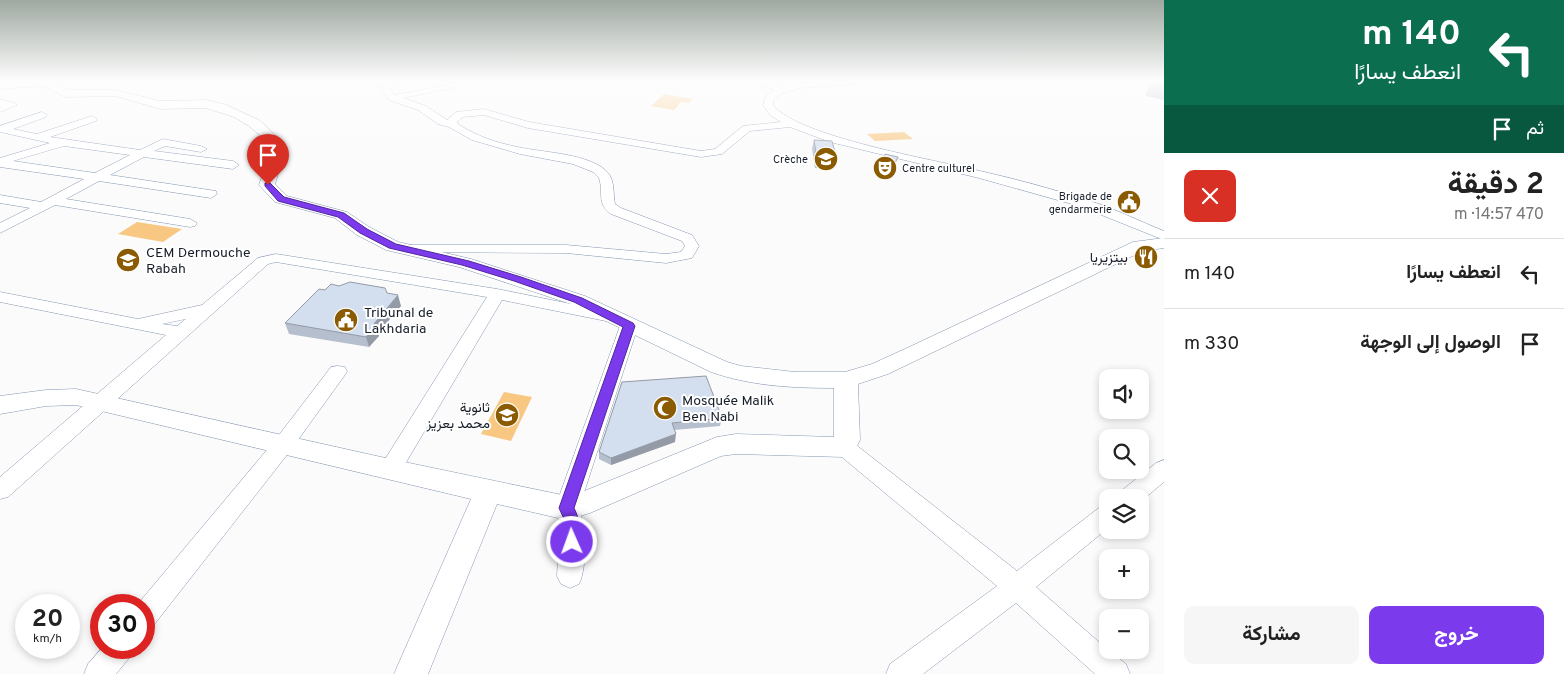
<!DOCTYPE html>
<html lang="ar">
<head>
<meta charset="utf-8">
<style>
  :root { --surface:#fff; --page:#f6f6f6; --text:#222; --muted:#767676; --line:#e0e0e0; --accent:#7c3aed }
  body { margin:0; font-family:Overpass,Vazirmatn,sans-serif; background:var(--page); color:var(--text); direction:rtl; height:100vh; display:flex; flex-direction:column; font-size:19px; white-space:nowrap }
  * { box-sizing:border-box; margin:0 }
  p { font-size:16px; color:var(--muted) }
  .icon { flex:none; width:28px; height:28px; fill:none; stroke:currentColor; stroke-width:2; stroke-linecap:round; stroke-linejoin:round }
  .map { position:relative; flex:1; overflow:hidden; direction:ltr }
  .drawer { display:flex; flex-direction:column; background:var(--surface); width:400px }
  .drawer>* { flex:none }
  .top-card { background:#0b6e4f; color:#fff; overflow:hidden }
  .fabs { position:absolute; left:1099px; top:369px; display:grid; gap:10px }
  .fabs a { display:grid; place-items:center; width:50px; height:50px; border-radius:10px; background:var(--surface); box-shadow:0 2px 8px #0003; font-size:25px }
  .speed { position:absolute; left:15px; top:594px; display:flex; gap:10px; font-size:25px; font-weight:700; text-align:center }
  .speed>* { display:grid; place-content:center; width:65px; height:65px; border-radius:50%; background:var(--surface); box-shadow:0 2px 8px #0003; line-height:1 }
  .speed small { font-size:12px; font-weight:400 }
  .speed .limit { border:8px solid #d22; background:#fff; color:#111 }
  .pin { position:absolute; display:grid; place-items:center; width:42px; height:42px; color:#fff; margin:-51px -21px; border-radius:50% 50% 50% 0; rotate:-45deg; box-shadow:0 0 5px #0007 }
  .pin .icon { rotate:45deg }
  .me { position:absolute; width:55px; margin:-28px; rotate:358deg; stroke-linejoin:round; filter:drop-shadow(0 0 4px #0008) }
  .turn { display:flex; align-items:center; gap:18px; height:105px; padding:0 20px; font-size:22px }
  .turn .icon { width:65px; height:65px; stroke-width:2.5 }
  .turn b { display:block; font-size:35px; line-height:42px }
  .then { display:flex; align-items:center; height:48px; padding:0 20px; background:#0003; gap:10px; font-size:19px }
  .round { display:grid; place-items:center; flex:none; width:52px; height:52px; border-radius:10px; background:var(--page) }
  .summary { display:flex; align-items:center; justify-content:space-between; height:85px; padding:0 20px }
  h1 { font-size:30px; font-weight:700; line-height:38px }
  .cta { display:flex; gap:10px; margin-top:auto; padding:10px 20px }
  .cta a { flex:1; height:58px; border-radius:10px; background:var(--accent); color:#fff; font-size:20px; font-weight:700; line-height:58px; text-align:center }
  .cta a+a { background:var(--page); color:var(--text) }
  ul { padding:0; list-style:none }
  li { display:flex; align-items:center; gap:15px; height:70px; padding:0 20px; border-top:1px solid var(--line) }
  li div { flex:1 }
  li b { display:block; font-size:19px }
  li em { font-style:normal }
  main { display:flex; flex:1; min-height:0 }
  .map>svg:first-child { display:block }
  .green { fill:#f8c782 }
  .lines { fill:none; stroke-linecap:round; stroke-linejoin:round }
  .minor-casing { stroke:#8496b2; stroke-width:1 }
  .major-casing { stroke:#8496b2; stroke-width:1 }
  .minor { fill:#fff; fill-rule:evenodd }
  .major { fill:#fff; fill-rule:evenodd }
  .wall { fill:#b5bfce }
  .shaded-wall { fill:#949ba7 }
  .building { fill:#d3deef; stroke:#949ba7 }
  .route { fill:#7c3aed; stroke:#51269a }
  .labels { text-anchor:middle; stroke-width:4; stroke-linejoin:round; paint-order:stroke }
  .far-poi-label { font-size:11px; fill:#171e29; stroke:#fff; text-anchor:end }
  .poi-label { font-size:14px; fill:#171e29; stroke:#fff; text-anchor:start }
</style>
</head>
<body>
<main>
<section class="drawer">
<div class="top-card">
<div class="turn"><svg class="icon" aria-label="left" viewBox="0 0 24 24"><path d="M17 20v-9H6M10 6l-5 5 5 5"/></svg><div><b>140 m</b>انعطف يسارًا</div></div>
<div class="then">ثم<svg class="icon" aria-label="arrive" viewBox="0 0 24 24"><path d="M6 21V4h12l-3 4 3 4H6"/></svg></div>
</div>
<div class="summary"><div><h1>2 دقيقة</h1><p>470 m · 14:57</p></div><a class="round" style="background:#d93025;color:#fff"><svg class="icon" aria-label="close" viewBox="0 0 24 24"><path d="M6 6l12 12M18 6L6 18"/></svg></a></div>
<ul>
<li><svg class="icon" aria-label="left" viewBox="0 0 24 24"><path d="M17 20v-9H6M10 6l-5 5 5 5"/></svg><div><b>انعطف يسارًا</b></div><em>140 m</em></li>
<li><svg class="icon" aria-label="arrive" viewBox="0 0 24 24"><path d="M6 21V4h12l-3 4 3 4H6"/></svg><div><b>الوصول إلى الوجهة</b></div><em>330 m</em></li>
</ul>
<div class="cta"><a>خروج</a><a>مشاركة</a></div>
</section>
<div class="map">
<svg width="1164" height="674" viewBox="0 0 1164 674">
  <rect width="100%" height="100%" fill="#fbfbfb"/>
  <path class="green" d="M664 94 693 99 689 103 681 102 674 110 651 106Z
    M904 132 913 139 875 141 867 134Z
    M137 222 182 229 163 242 118 234Z
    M504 392 532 397 511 441 481 434Z"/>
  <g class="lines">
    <g class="minor-casing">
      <path id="minor" d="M394 81H407L390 89 394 95 456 83V87L403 98 426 106 447 120 456 112 484 109 529 122 701 151 715 149 743 126 781 122 770 115 763 105 766 96 774 90 754 81H766L782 87 811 81H860L856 84 799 88 781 94 774 99 773 105C798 137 936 160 980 171 1016 179 1052 189 1087 200 1113 208 1139 221 1164 231V240L1079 206 979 178 830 142 790 127 750 131 722 154 701 157 528 128 484 115 463 117 457 122 458 124C476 136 497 143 518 147 544 153 592 153 609 174 615 183 613 195 615 204L621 208 692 235 699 246 692 258 666 263 566 253 402 252 397 251 395 248 397 245H566L666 254 681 252 685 246 682 241 611 214C596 203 604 193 599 178L593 172 573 164 520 154 472 140 449 127 438 124 418 110 389 100 380 88Z
        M0 99 15 103 17 105 0 112Z
        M42 112 47 115 46 117 13 129 37 134 92 116 97 119 96 121 50 137 140 150 163 139 201 146 207 149 201 152 165 146 154 151 233 161 239 165 233 169 144 157 110 175 216 191 217 194 211 198 99 181 66 199 190 219 197 223 195 226 190 227 55 205 0 233V223L30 208 0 203V195L41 202 84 179 0 167V158L50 143 0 132V126ZM64 146 130 155 95 173 13 161Z
        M276 254 497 289 611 312 617 313 619 317 617 321 611 322 502 300 398 476 390 479 382 476 379 470 382 464 487 297 276 262 268 264 8 497 0 499V477L166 335 0 302V292L138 319 202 305 258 258ZM186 319 177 326 162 324Z
        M629 321 635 322 638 326 579 508C585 528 588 565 579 584L570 588 561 584 557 576 560 525 555 508 620 326 623 322Z
        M338 366 345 367 347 372 290 451 153 626 144 630V605H137L276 439 331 367Z
        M844 439 851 441 1017 571 1100 507 1108 504V528L1036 587 1108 650 1126 664 1130 674H1095L1016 603 923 674H886L890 664 997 586 837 453 833 447 837 441Z
        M1164 460V482L1140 502V498H1118L1121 491 1156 463Z
        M102 648H133L129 658 116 674H84L88 664Z"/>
    </g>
    <g class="major-casing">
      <path id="major" d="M23 81H44L56 84 67 90H116L160 101 206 100 224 104 259 120 284 143 285 152 275 184 287 196 347 212 369 227 398 242 471 259 585 296 727 362 741 366 795 372H845L872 364 907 348 1133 242 1164 238V248L1143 251 888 374 858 384 860 440 853 454 844 457 736 454 721 456 590 513 567 520 497 504 428 674H394L471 499 76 405 46 406 0 414V396L46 390 76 389 390 459 567 496 577 494 717 437 736 434 834 437V388C792 388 751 386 711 372L571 304 459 267 386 250 357 235 335 218 275 202 259 185 271 152 270 144 249 126 234 117 206 108 160 109 116 96 65 97 48 88 39 86 0 89V83Z"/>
    </g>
    <use href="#minor" class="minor"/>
    <use href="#major" class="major"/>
  </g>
  <path class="wall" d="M1152 81H1164V100L1146 96V91Z
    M814 140 836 156 832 169 815 168 812 149Z
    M898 157 891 173 878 170 880 164Z
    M339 286 387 293 401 306 378 333 379 336 369 347 289 334 285 323 325 290Z
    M622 382 722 418 720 426 674 430 675 442 611 465 599 459V452Z"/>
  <path class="shaded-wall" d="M398 295 401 306 378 333 379 336 369 347 366 337 373 325Z
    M676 434 675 442 611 465V458Z"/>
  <path class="building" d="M1154 81H1164V85L1153 82Z
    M814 140 832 141 836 156 834 155 835 160 817 159Z
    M885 154 898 157 893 167 880 164Z
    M350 282 385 288 387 293 398 295 373 325 376 326 366 337 285 323 319 289 325 290 331 284 339 286Z
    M706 376 722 418 672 423 676 434 611 458 599 452 622 382Z"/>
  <linearGradient id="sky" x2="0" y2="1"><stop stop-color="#9fa8a1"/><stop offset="0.46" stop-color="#fdfdfd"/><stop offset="1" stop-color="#fdfdfd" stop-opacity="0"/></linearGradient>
  <rect width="1164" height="175" fill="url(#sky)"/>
  <path class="route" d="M265 183H270L284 197 344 213 367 229 396 244 469 261 521 277 582 298 633 323 635 326 574 508C580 520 583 534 577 547L572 549 566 547 564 542 565 521 559 508 623 327 574 302 514 281 462 265 389 248 360 233 338 217 278 201 265 186Z"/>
  <defs>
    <g id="school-disc" transform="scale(1.25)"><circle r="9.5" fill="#8a5b00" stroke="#fff"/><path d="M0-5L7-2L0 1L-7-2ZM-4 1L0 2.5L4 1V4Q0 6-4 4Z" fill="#fff"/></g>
    <g id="theatre-disc" transform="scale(1.25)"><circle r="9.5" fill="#8a5b00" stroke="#fff"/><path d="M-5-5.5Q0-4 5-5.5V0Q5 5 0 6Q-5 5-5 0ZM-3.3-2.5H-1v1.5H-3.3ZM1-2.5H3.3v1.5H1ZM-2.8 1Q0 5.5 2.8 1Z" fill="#fff"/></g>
    <g id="civic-disc" transform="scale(1.25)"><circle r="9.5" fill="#8a5b00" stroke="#fff"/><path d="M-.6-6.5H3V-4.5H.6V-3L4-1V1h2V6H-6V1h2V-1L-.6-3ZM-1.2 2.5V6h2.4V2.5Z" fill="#fff"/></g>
    <g id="restaurant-disc" transform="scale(1.25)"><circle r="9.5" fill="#8a5b00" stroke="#fff"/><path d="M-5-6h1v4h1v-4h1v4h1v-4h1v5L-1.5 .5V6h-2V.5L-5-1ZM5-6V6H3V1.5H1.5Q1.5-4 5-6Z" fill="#fff"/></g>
    <g id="mosque-disc" transform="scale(1.25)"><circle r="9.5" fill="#8a5b00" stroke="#fff"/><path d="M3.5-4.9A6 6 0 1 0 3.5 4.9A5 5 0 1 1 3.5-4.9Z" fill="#fff"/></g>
  </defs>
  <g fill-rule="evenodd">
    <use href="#school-disc" x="826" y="159"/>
    <use href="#theatre-disc" x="885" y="168"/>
    <use href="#civic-disc" x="1129" y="202"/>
    <use href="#restaurant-disc" x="1146" y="257"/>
    <use href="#school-disc" x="128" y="260"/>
    <use href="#civic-disc" x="346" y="320"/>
    <use href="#mosque-disc" x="665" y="408"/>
    <use href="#school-disc" x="507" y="415"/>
  </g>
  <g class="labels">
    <g class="far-poi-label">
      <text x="808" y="163">Crèche</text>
      <text x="902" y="172" text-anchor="start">Centre culturel</text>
      <text x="1112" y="200">Brigade de<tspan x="1112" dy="13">gendarmerie</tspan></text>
    </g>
    <g class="poi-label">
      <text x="146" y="257">CEM Dermouche<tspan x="146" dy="16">Rabah</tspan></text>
      <text x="1128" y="262" text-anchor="end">بيتزيريا</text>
      <text x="364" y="317">Tribunal de<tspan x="364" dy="16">Lakhdaria</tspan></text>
      <text x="682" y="405">Mosquée Malik<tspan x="682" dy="16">Ben Nabi</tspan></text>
      <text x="490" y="412" text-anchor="end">ثانوية<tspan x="490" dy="16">محمد بعزيز</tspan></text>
    </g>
  </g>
</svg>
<div class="fabs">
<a><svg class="icon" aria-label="sound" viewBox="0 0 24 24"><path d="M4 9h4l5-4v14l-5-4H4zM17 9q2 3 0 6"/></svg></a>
<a><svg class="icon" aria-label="search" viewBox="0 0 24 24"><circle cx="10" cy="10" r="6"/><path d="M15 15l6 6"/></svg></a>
<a><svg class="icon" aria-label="layers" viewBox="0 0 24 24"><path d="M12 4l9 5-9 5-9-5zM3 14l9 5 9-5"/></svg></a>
<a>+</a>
<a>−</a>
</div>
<div class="speed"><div>20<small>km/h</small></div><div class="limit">30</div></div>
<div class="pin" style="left:268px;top:185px;background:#d93025"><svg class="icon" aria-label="arrive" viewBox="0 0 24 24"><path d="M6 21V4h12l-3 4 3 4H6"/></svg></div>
<svg class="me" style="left:572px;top:542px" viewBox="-20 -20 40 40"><circle r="17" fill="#7c3aed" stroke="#fff" stroke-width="3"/><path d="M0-11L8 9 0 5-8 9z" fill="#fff"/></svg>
</div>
</main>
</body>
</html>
